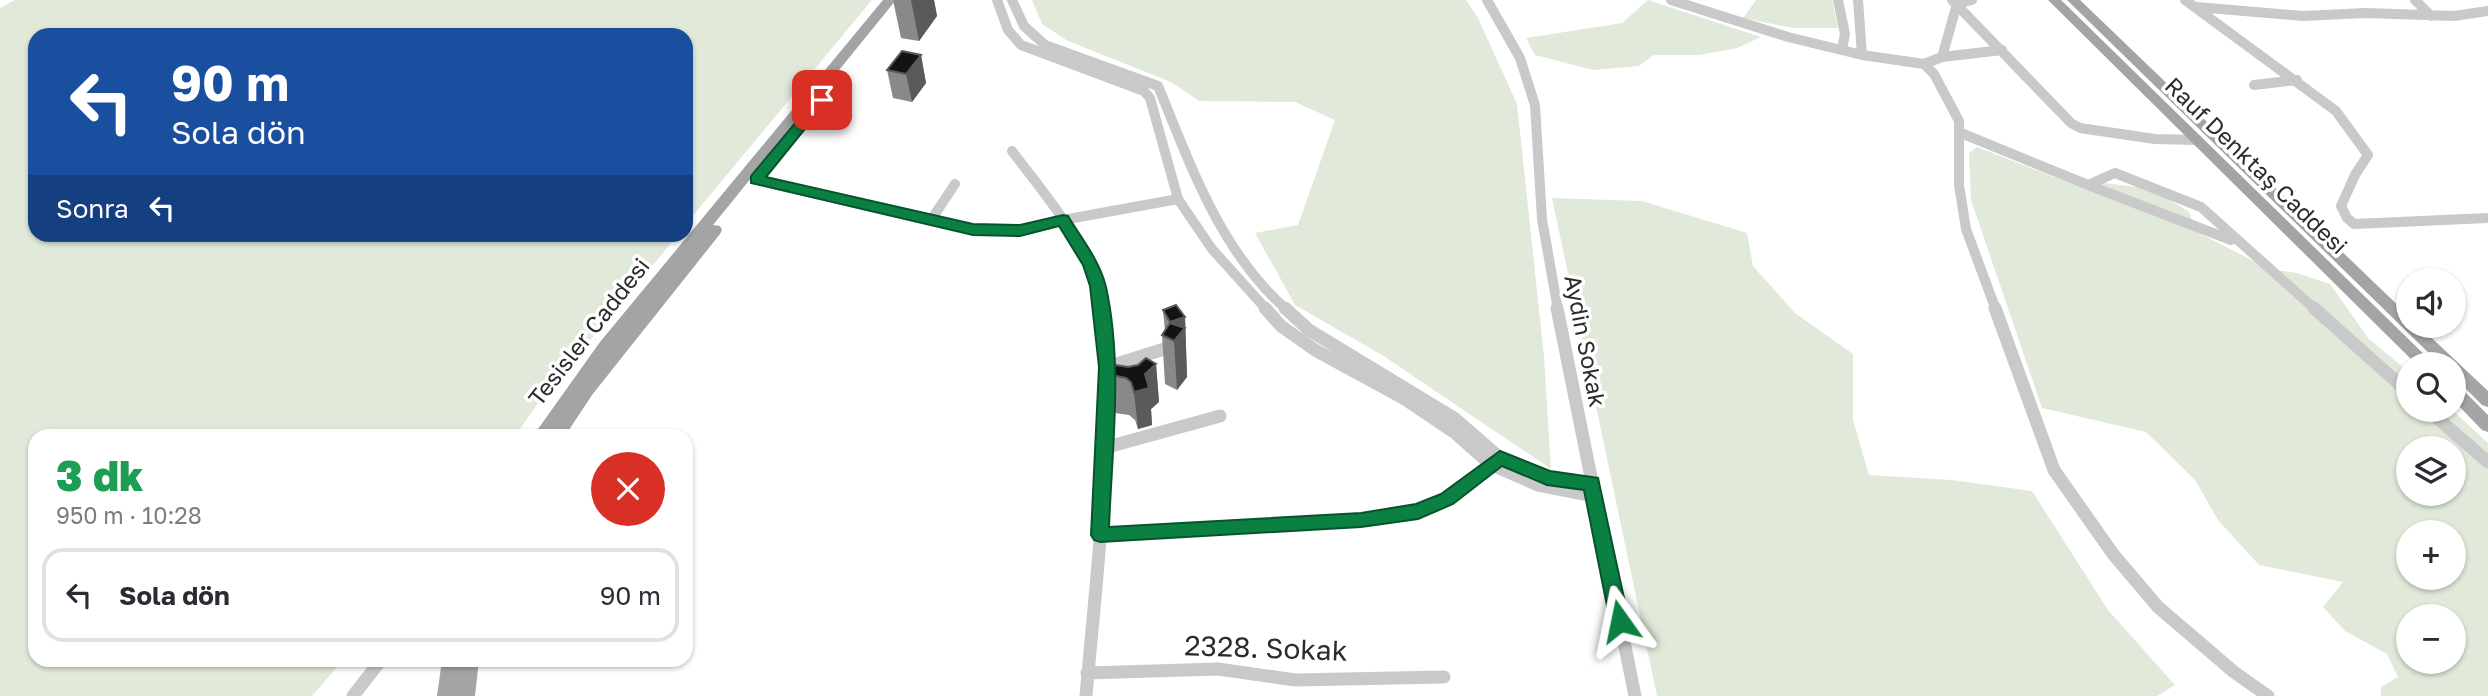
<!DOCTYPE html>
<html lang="tr">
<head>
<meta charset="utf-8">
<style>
  :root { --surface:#fff; --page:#f2f2f3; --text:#2b2b33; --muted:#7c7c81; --line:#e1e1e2 }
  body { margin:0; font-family:"Golos Text",sans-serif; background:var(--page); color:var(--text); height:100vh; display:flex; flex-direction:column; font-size:26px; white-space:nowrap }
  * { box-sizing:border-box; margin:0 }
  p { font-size:23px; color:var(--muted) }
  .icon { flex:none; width:38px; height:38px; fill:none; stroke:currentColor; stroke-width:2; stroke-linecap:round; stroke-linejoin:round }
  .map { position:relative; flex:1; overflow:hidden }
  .side { position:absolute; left:28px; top:429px; width:665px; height:238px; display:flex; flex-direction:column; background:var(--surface); border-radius:21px; box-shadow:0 2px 5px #0004 }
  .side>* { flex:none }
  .banner { position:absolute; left:28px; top:28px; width:665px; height:214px; border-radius:21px; box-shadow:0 2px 5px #0004; background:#1a4fa0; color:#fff; overflow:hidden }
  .tools { position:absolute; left:2396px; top:268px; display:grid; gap:14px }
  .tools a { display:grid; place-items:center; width:70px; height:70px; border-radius:50%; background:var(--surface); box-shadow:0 2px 5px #0004; font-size:35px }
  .pin { position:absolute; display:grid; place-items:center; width:60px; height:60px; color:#fff; margin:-30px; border-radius:14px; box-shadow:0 4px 10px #0006 }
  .me { position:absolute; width:77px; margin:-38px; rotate:348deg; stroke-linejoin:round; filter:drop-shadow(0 0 5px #0008) }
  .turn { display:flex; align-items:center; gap:24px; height:147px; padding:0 28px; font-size:32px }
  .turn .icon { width:91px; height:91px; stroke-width:2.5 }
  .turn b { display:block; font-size:49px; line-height:60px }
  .then { display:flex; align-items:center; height:66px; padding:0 28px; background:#0003; gap:14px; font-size:26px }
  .round { display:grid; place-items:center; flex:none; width:74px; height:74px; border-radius:37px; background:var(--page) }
  .headline { display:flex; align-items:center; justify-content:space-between; height:119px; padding:0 28px }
  h1 { font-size:42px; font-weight:800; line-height:52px; color:#1e9e55 }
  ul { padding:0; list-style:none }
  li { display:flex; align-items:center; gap:21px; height:94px; margin:0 14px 10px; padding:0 14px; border:4px solid var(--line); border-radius:21px }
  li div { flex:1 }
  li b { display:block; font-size:26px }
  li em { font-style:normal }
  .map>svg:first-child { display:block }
  .green { fill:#e1eada; fill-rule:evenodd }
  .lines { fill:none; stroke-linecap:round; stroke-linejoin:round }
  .minor-far1 { stroke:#c9c9c9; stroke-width:10 }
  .minor { stroke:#c9c9c9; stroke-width:13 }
  .major { fill:#a4a4a4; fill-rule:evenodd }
  .wall { fill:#898989 }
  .shaded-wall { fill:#5a5a5a }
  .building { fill:#131313; stroke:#5a5a5a; stroke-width:2 }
  .route { fill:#0b8043; stroke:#07532c; stroke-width:2 }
  .labels { text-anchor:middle; stroke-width:7; stroke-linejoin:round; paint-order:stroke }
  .street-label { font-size:23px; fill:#2c2c2c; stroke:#fff }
  .near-street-label { font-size:28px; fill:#2c2c2c; stroke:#fff }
</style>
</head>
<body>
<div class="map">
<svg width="2488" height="696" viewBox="0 0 2488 696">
  <rect width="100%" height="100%" fill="#fff"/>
  <path class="green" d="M15 0H872L686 224V35H35V234L678 235 541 399 515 436H35V660H343L312 696H0V8Z
    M1032 0H1466L1478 18 1517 104 1544 356 1551 469 1382 355 1295 305 1255 233 1298 225 1335 120 1295 102 1199 101 1171 82 1068 41 1042 24Z
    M1648 0 1761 37 1737 48 1700 55H1654L1639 66 1593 70 1535 55 1526 38 1622 23Z
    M1756 0H1832L1838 28H1793L1743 18Z
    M1977 147 2095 193 2104 183 2153 189 2189 212 2197 232 2269 269 2297 273 2330 284 2369 339 2408 371V410H2452L2488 443V696H2381V687L2398 677 2387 654 2345 631 2323 607 2343 582 2259 565 2218 520 2195 480 2146 432 2042 408 1971 200 1969 153ZM2408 448H2454V494H2408ZM2408 532H2454V578H2408ZM2408 616H2454V662H2408Z
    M1552 198 1642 201 1747 233 1753 266 1795 313 1853 354V420L1869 475 1952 480 2032 491 2108 610 2175 685 2157 696H1657Z"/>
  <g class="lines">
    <path class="minor-far1" d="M997 0 1008 30 1021 45 1144 91 1150 98 1178 199 1212 249 1267 310
      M1012 0 1024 26 1045 45 1158 86C1191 166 1220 251 1287 310
      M1487 0 1520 58 1535 105 1542 219 1558 310
      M1671 0 1788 37 1862 55 1924 64 1934 74 1959 121V185L1966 229 1996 310
      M1838 0 1845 34 1842 49
      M1858 0 1862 55
      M1952 0 2071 123 2080 128 2155 139 2197 140
      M2185 0 2336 111 2368 155 2355 175 2341 206 2347 218 2354 224 2488 218
      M2415 0 2431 16
      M2197 7 2303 16 2365 13 2454 16 2488 11
      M1942 57 2002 50
      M1924 64 1942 57 1957 4 1972 0
      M2254 85 2297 80
      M1961 133 2088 185 2115 173 2201 207 2316 310
      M1012 151C1048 199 1094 249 1101 310
      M756 180 973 230 1020 231 1063 220 1178 199
      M2088 185 2231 240
      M931 220 955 184"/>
    <path class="minor" d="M1265 308 1281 326 1315 350 1405 399 1454 432 1490 464 1538 485 1594 496
      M1285 308 1309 330 1454 418 1500 458 1547 478 1592 483
      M1557 308 1635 696
      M1995 308 2054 470 2113 554 2158 607 2234 672 2268 696
      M2314 308 2408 392
      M1107 367 1177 345
      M2428 410 2488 462
      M1104 448 1220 416
      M1100 535 1361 520 1418 511 1447 499 1494 462
      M1087 673 1218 669 1295 680 1444 677
      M353 696 381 660
      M1086 696C1097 568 1115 436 1100 308"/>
    <path class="major" d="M883 0H896L713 225 720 226 722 230 720 234 592 395 565 436H533L600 342Z
      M2048 0H2061L2434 364H2416Z
      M2067 0H2080L2408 315V326H2419L2488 391V407L2482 405 2454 377V364H2440Z
      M2454 385 2460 387 2488 415V432L2482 430 2454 401Z
      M442 660H460V664L461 660H479L475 696H437Z"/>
  </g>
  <path class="wall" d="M893 0H934L937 16 919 41 901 38Z
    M921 55 926 83 912 102 893 98 887 70Z
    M1163 310 1185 317 1187 377 1177 390 1165 384 1162 335 1165 331Z
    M1156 364 1159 402 1151 409 1152 425 1138 429 1135 420 1129 415 1115 413 1111 375Z"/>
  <path class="shaded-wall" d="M911 0H934L937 16 919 41Z
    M921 55 926 83 912 102 906 74Z
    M1185 317 1187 377 1177 390 1174 341 1171 339 1170 322Z
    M1156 364 1159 402 1151 409 1152 425 1138 429 1134 392 1145 374Z"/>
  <path class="building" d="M902 51 921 55 906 74 887 70Z
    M1176 305 1185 317 1170 322 1163 310Z
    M1170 323 1185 328 1174 341 1162 335Z
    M1146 358 1156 364 1145 374 1149 388 1134 392 1131 382 1126 378 1111 375 1116 365 1128 367 1138 365Z"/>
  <path class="route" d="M822 95 826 97V103L766 177 973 224 1020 225 1063 215 1068 216C1081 238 1100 261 1106 287 1123 365 1112 448 1109 527L1361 513 1416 504 1441 494 1500 451 1550 471 1598 478 1629 621 1626 627 1620 629 1613 627 1610 621 1584 490 1547 485 1502 466 1453 504 1418 519 1361 527 1100 542 1094 540 1091 535 1099 367 1090 286 1083 265 1059 226 1020 236 973 235 751 183V176L817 97Z"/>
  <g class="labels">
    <g class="street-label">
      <text transform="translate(2256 166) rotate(44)" y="8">Rauf Denktaş Caddesi</text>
      <text transform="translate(589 332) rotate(-52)" y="8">Tesisler Caddesi</text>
      <text transform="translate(1585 341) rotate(79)" y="8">Aydin Sokak</text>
    </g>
    <g class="near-street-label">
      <text transform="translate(1266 648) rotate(2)" y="10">2328. Sokak</text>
    </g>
  </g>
</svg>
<div class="tools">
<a><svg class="icon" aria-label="sound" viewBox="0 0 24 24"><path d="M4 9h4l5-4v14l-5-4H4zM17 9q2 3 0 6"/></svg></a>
<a><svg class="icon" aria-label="search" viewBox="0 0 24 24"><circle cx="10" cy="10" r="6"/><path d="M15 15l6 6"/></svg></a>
<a><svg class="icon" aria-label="layers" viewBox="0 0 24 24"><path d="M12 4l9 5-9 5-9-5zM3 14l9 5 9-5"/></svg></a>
<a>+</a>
<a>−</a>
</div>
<div class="pin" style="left:822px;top:100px;background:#d93025"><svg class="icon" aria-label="arrive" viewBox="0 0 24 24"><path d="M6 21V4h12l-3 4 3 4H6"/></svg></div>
<svg class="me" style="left:1620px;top:621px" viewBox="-20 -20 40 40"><path d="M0-17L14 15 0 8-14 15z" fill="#0b8043" stroke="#fff" stroke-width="4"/></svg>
<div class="banner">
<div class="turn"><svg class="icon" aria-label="left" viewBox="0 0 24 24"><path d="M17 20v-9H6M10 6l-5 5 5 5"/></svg><div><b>90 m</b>Sola dön</div></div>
<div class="then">Sonra<svg class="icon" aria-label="left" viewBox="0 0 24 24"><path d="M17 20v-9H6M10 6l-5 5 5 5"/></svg></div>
</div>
<section class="side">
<div class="headline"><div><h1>3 dk</h1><p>950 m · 10:28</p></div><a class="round" style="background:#d93025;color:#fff"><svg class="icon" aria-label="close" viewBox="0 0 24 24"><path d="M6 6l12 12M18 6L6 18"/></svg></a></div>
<ul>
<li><svg class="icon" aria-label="left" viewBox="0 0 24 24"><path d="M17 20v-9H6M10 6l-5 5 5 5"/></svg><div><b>Sola dön</b></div><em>90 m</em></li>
</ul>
</section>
</div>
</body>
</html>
